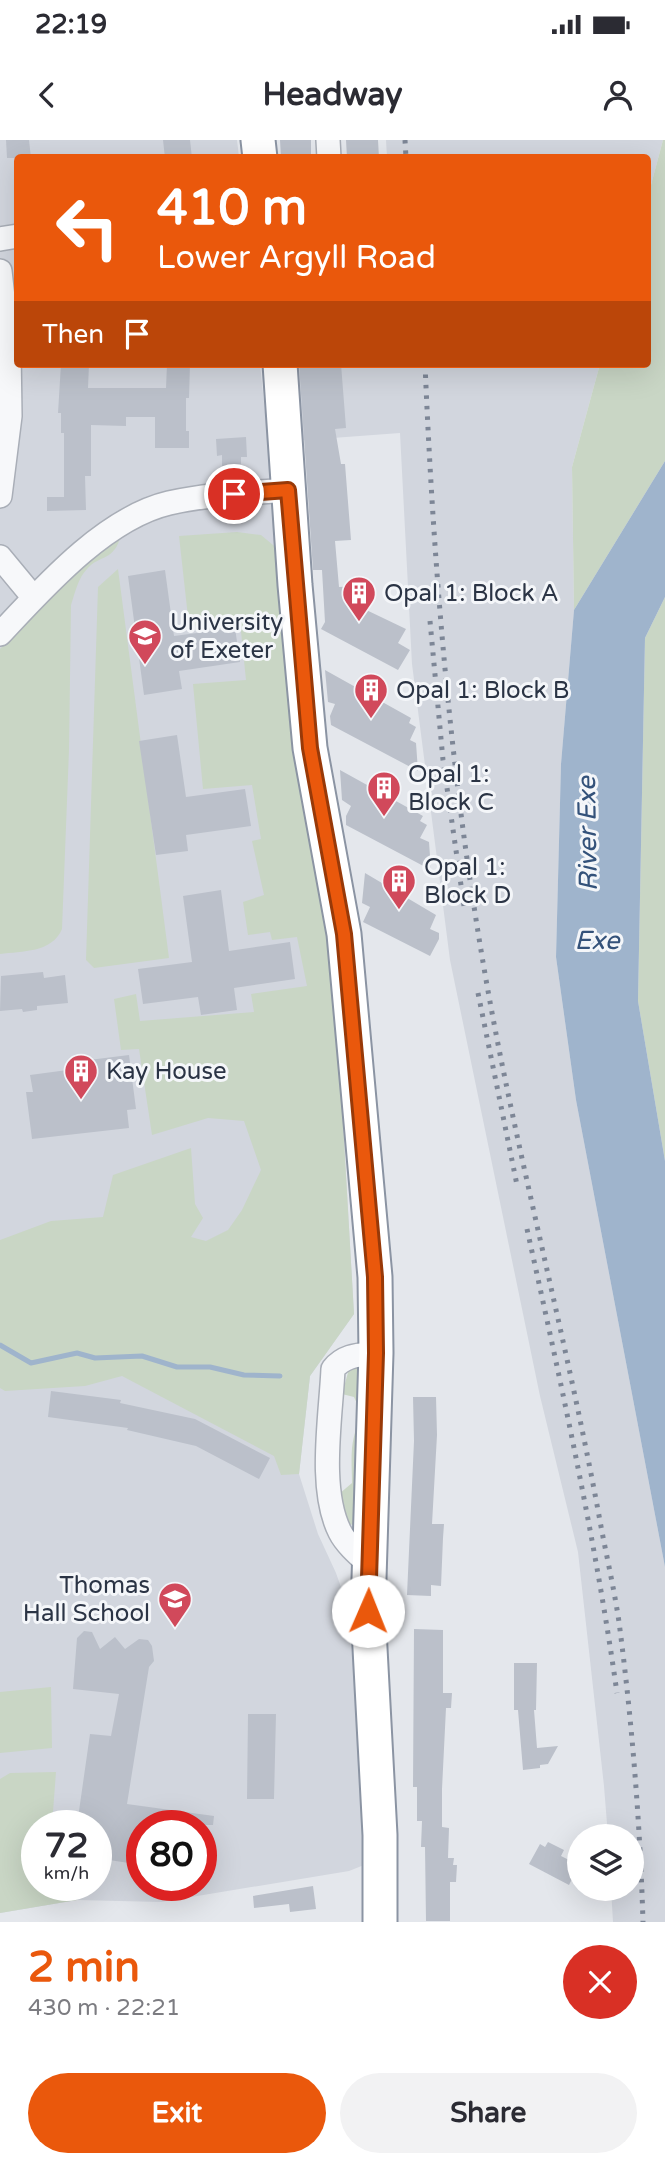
<!DOCTYPE html>
<html lang="en">
<head>
<meta charset="utf-8">
<style>
  :root { --surface:#fff; --page:#f2f2f3; --text:#2b2b33; --muted:#7c7c81; --accent:#ea580c }
  body { margin:0; font-family:"Varela Round",sans-serif; background:var(--page); color:var(--text); height:100vh; display:flex; flex-direction:column; font-size:26px; white-space:nowrap }
  * { box-sizing:border-box; margin:0 }
  p { font-size:23px; color:var(--muted) }
  .icon { flex:none; width:38px; height:38px; fill:none; stroke:currentColor; stroke-width:2; stroke-linecap:round; stroke-linejoin:round }
  .map { position:relative; height:1782px; overflow:hidden }
  .sheet { display:flex; flex-direction:column; background:var(--surface); flex:1 }
  .sheet>* { flex:none }
  .top-card { position:absolute; left:14px; top:14px; width:637px; height:214px; border-radius:7px; box-shadow:0 7px 28px #0002; background:#ea580c; color:#fff; overflow:hidden }
  .tools { position:absolute; left:567px; top:1684px; display:grid; gap:14px }
  .tools a { display:grid; place-items:center; width:77px; height:77px; border-radius:50%; background:var(--surface); box-shadow:0 7px 28px #0002; font-size:35px }
  .speed { position:absolute; left:21px; top:1670px; display:flex; gap:14px; font-size:35px; font-weight:700; text-align:center }
  .speed>* { display:grid; place-content:center; width:91px; height:91px; border-radius:50%; background:var(--surface); box-shadow:0 7px 28px #0002; line-height:1 }
  .speed small { font-size:18px; font-weight:400 }
  .speed .limit { border:10px solid #d22; background:#fff; color:#111 }
  .pin { position:absolute; display:grid; place-items:center; width:60px; height:60px; color:#fff; margin:-30px; border:4px solid #fff; border-radius:50%; box-shadow:0 2px 7px #0007 }
  .me { position:absolute; width:77px; margin:-38px; rotate:1deg; stroke-linejoin:round; filter:drop-shadow(0 0 5px #0008) }
  .turn { display:flex; align-items:center; gap:24px; height:147px; padding:0 28px; font-size:32px }
  .turn .icon { width:91px; height:91px; stroke-width:2.5 }
  .turn b { display:block; font-size:49px; line-height:60px }
  .then { display:flex; align-items:center; height:66px; padding:0 28px; background:#0003; gap:14px; font-size:26px }
  .round { display:grid; place-items:center; flex:none; width:74px; height:74px; border-radius:37px; background:var(--page) }
  .summary { display:flex; align-items:center; justify-content:space-between; height:119px; padding:0 28px }
  h1 { font-size:42px; font-weight:800; line-height:52px; color:var(--accent) }
  .button { display:flex; gap:14px; margin-top:auto; padding:14px 28px }
  .button a { flex:1; height:80px; border-radius:42px; background:var(--accent); color:#fff; font-size:28px; font-weight:800; line-height:80px; text-align:center }
  .button a+a { background:var(--page); color:var(--text) }
  .status { display:flex; justify-content:space-between; align-items:center; height:49px; padding:0 35px; background:var(--surface); direction:ltr }
  .status svg { height:19px; fill:currentColor }
  header { display:flex; justify-content:space-between; align-items:center; height:91px; padding:0 28px; background:var(--surface); font-size:32px; font-weight:800 }
  .map>svg:first-child { display:block }
  .built { fill:#d2d6de; fill-rule:evenodd }
  .green { fill:#c9d6c5 }
  .water { fill:#9fb4cc }
  .lines { fill:none; stroke-linecap:round; stroke-linejoin:round }
  .stream { stroke:#9fb4cc; stroke-width:5 }
  .building { fill:#bbc0ca }
  .minor-casing { stroke:#a9aeb7; stroke-width:26 }
  .highway-casing { stroke:#8b94a3; stroke-width:37 }
  .minor { stroke:#f7f8fa; stroke-width:23 }
  .highway { stroke:#fff; stroke-width:33 }
  .rail { stroke:#7d8696; stroke-width:5; stroke-dasharray:3.5 7; stroke-linecap:butt }
  .route-casing { stroke:#983908; stroke-width:18 }
  .route { stroke:#ea580c; stroke-width:12 }
  .labels { text-anchor:middle; stroke-width:6; stroke-linejoin:round; paint-order:stroke }
  .poi-label { font-size:24px; fill:#2b3445; stroke:#f4f6f9; text-anchor:start }
  .water-label { font-size:26px; font-style:italic; fill:#34527a; stroke:#f4f6f9 }
</style>
</head>
<body>
<div class="status"><b>22:19</b><svg viewBox="0 0 49 12"><path d="M0 12V9h3v3zM5 12V6h3v6zM10 12V3h3v9zM15 12V0h3v12zM26 1h20v11H26zM47 4h2v5h-2z"/></svg></div>
<header><svg class="icon" aria-label="back" viewBox="0 0 24 24"><path d="M15 5l-7 7 7 7"/></svg>Headway<svg class="icon" aria-label="person" viewBox="0 0 24 24"><circle cx="12" cy="8" r="4"/><path d="M4 21q1-7 8-7t8 7"/></svg></header>
<div class="map">
<svg width="665" height="1782" viewBox="0 0 665 1782">
  <rect width="100%" height="100%" fill="#e4e7ec"/>
  <path class="built" d="M0 0H237L239 17 18 18V224H260L303 643 333 809 354 1174 310 1236 299 1334 318 1394 336 1433 345 1459 366 1623 364 1725 349 1731 161 1762 77 1760 0 1773ZM37 1685H96V1745H37ZM142 1685H201V1745H142Z
    M386 0H663L648 56V18L387 17Z
    M286 224H600L572 327 574 470 561 624 556 817 576 960 665 1427V1782H613L611 1748H632V1696H608L604 1646 578 1412 540 1256 450 820 412 524 400 293 292 301Z"/>
  <path class="green" d="M663 0H665V321L574 470 572 327 600 224H648V56Z
    M237 392 261 395 279 410 333 809 354 1174 310 1236 299 1334 281 1335 274 1316 122 1236 85 1246 5 1251 0 1248V1100L51 1081 103 1077 113 1035 191 1008 195 1064 203 1078 191 1097 206 1101 228 1090 242 1070 261 1030 244 981 208 978 152 995 139 909 121 910 114 859 136 854 140 881 254 872 251 854 307 846 297 797 272 800 270 792 248 795 243 762 264 755 252 701 261 699 252 645 203 649 193 544 246 540 240 482 189 486 179 396Z
    M121 395C114 422 100 414 87 429 78 438 75 453 71 465L69 610 62 789C52 813 22 811 0 814V509L76 426Z
    M118 429 169 818 94 828 86 820 98 447Z
    M665 457V1021L638 861 645 498Z
    M360 1226 358 1382 354 1385 346 1384 339 1354 352 1343C352 1332 351 1320 352 1308 354 1290 363 1274 354 1257L342 1254 349 1229Z
    M51 1547 52 1608 0 1613V1552Z
    M56 1632 52 1685H37V1745H73L77 1760 0 1773V1639L10 1633Z"/>
  <path class="water" d="M665 321V457L645 498 638 861 665 1021V1427L576 960 556 817 561 624 574 470Z"/>
  <g class="lines">
    <path class="stream" d="M0 1205 31 1223 77 1213 95 1218 142 1216 177 1227H210L244 1235 280 1236"/>
  </g>
  <path class="building" d="M6 0H29L31 18H7Z
    M163 0H190L192 18H165Z
    M280 0H311V18H281Z
    M346 0H378L379 18H347Z
    M61 224H89L88 248H166L167 224H190L189 258H186V291H189V308H155V277H126V286L91 285V336H85L86 370 47 371V357H64V293H61V273H58Z
    M299 224H341L346 288 335 289 341 324H345L351 400 335 401 339 447 357 446 358 466 406 489 398 503 410 510 398 530 321 489 325 482 322 430H313Z
    M246 297 247 317H241V327H222V315L217 316 216 299Z
    M165 430 174 496 235 488 240 522 179 531 182 549 144 555 128 436Z
    M325 530 411 578 409 583 416 587 410 600 416 603 418 631 331 585 330 576 335 564 328 562Z
    M177 595 186 657 245 649 251 686 186 695 188 711 156 715 139 601Z
    M340 630 423 676 420 681 427 685 420 698 429 702 431 730 346 685V676L351 666 342 660Z
    M365 733 436 775 430 789 439 793V799L430 816 363 782 370 767 362 763Z
    M221 750 229 811 290 802 295 839 234 848 237 870 201 875 198 857 143 864 138 829 192 822 183 756Z
    M43 832 44 838 65 835 68 863 37 866V870L23 872 22 869 0 871 1 836Z
    M129 915 136 969 127 970 129 988 32 999 26 952H33L30 935 90 927 89 920Z
    M51 1251 121 1260 120 1263 195 1279 270 1318 259 1339 196 1306 127 1290 128 1288 48 1277Z
    M413 1257H436L437 1295 432 1384H444L443 1398 441 1446 431 1445V1456L407 1455 414 1301Z
    M414 1489 443 1490V1553H452L451 1568H446L442 1649V1687L449 1688 448 1718H454L453 1725H457L456 1742H450V1781H426L425 1707H421L422 1681H417V1647H413Z
    M84 1491 92 1492 100 1509 115 1497 125 1509 139 1499 148 1500 152 1506 154 1521 149 1527 127 1664 214 1676 213 1685H142V1725L96 1718V1685H77L90 1594 111 1596 119 1554 73 1549 77 1498Z
    M514 1523H537L536 1570H534L537 1608 558 1606 548 1624 540 1625V1628L523 1630 518 1570H514Z
    M248 1574H276L274 1659H247Z
    M548 1702 564 1710 561 1716 579 1725 569 1745 529 1724 540 1704 545 1707Z
    M313 1746 316 1769 290 1772 289 1764 254 1768 253 1756Z"/>
  <g class="lines">
    <g class="minor-casing">
      <path id="minor" d="M328 0 329 18
        M0 99 18 96
        M0 131 9 209 10 276 0 356
        M0 417 34 458
        M0 494C44 447 105 378 169 363 208 354 249 353 288 350
        M369 1424C359 1415 346 1404 340 1392 318 1349 331 1276 333 1229 344 1215 359 1215 376 1213"/>
    </g>
    <g class="highway-casing">
      <path id="highway" d="M258 0 260 18
        M280 224 295 445 310 608 344 794 375 1137 376 1213 368 1471 380 1695V1782"/>
    </g>
    <use href="#minor" class="minor"/>
    <use href="#highway" class="highway"/>
    <path class="rail" d="M405 0 406 18
      M425 224C435 459 455 693 502 924 533 1077 572 1228 600 1381 606 1414 614 1448 619 1482 632 1581 640 1682 643 1782
      M430 481 443 620 464 766
      M478 853 517 1045
      M527 1089C561 1243 595 1397 617 1553"/>
  </g>
  <g class="lines">
    <g class="route-casing">
      <path id="route" d="M234 354 288 350 310 608 344 794 375 1137 376 1213 368 1471"/>
    </g>
    <use href="#route" class="route"/>
  </g>
  <defs>
    <g id="building-pin" transform="scale(1.75)"><path d="M0 17L-7.5 6A9.5 9.5 0 1 1 7.5 6Z" fill="#d1495b" stroke="#f4f6f9"/><path d="M-4-6H4V6H1V3H-1V6H-4ZM-2.5-4.3h1.7v1.8h-1.7ZM.8-4.3h1.7v1.8H.8ZM-2.5-1h1.7V.8h-1.7ZM.8-1h1.7V.8H.8Z" fill="#fff"/></g>
    <g id="university-pin" transform="scale(1.75)"><path d="M0 17L-7.5 6A9.5 9.5 0 1 1 7.5 6Z" fill="#d1495b" stroke="#f4f6f9"/><path d="M0-5L7-2L0 1L-7-2ZM-4 1L0 2.5L4 1V4Q0 6-4 4Z" fill="#fff"/></g>
    <g id="school-pin" transform="scale(1.75)"><path d="M0 17L-7.5 6A9.5 9.5 0 1 1 7.5 6Z" fill="#d1495b" stroke="#f4f6f9"/><path d="M0-5L7-2L0 1L-7-2ZM-4 1L0 2.5L4 1V4Q0 6-4 4Z" fill="#fff"/></g>
  </defs>
  <g fill-rule="evenodd">
    <use href="#building-pin" x="359" y="453"/>
    <use href="#university-pin" x="145" y="496"/>
    <use href="#building-pin" x="371" y="550"/>
    <use href="#building-pin" x="384" y="648"/>
    <use href="#building-pin" x="399" y="741"/>
    <use href="#building-pin" x="81" y="931"/>
    <use href="#school-pin" x="175" y="1459"/>
  </g>
  <g class="labels">
    <g class="poi-label">
      <text x="384" y="461">Opal 1: Block A</text>
      <text x="170" y="490">University<tspan x="170" dy="28">of Exeter</tspan></text>
      <text x="396" y="558">Opal 1: Block B</text>
      <text x="408" y="642">Opal 1:<tspan x="408" dy="28">Block C</tspan></text>
      <text x="424" y="735">Opal 1:<tspan x="424" dy="28">Block D</tspan></text>
      <text x="106" y="939">Kay House</text>
      <text x="150" y="1453" text-anchor="end">Thomas<tspan x="150" dy="28">Hall School</tspan></text>
    </g>
    <g class="water-label">
      <text transform="translate(587 694) rotate(-91)" y="9">River Exe</text>
      <text x="597" y="809">Exe</text>
    </g>
  </g>
</svg>
<div class="tools">
<a><svg class="icon" aria-label="layers" viewBox="0 0 24 24"><path d="M12 4l9 5-9 5-9-5zM3 14l9 5 9-5"/></svg></a>
</div>
<div class="speed"><div>72<small>km/h</small></div><div class="limit">80</div></div>
<div class="pin" style="left:234px;top:354px;background:#d93025"><svg class="icon" aria-label="arrive" viewBox="0 0 24 24"><path d="M6 21V4h12l-3 4 3 4H6"/></svg></div>
<svg class="me" style="left:368px;top:1471px" viewBox="-20 -20 40 40"><circle r="19" fill="#fff"/><path d="M0-13L10 11 0 6-10 11z" fill="#ea580c"/></svg>
<div class="top-card">
<div class="turn"><svg class="icon" aria-label="left" viewBox="0 0 24 24"><path d="M17 20v-9H6M10 6l-5 5 5 5"/></svg><div><b>410 m</b>Lower Argyll Road</div></div>
<div class="then">Then<svg class="icon" aria-label="arrive" viewBox="0 0 24 24"><path d="M6 21V4h12l-3 4 3 4H6"/></svg></div>
</div>
</div>
<section class="sheet">
<div class="summary"><div><h1>2 min</h1><p>430 m · 22:21</p></div><a class="round" style="background:#d93025;color:#fff"><svg class="icon" aria-label="close" viewBox="0 0 24 24"><path d="M6 6l12 12M18 6L6 18"/></svg></a></div>
<div class="button"><a>Exit</a><a>Share</a></div>
</section>
</body>
</html>
